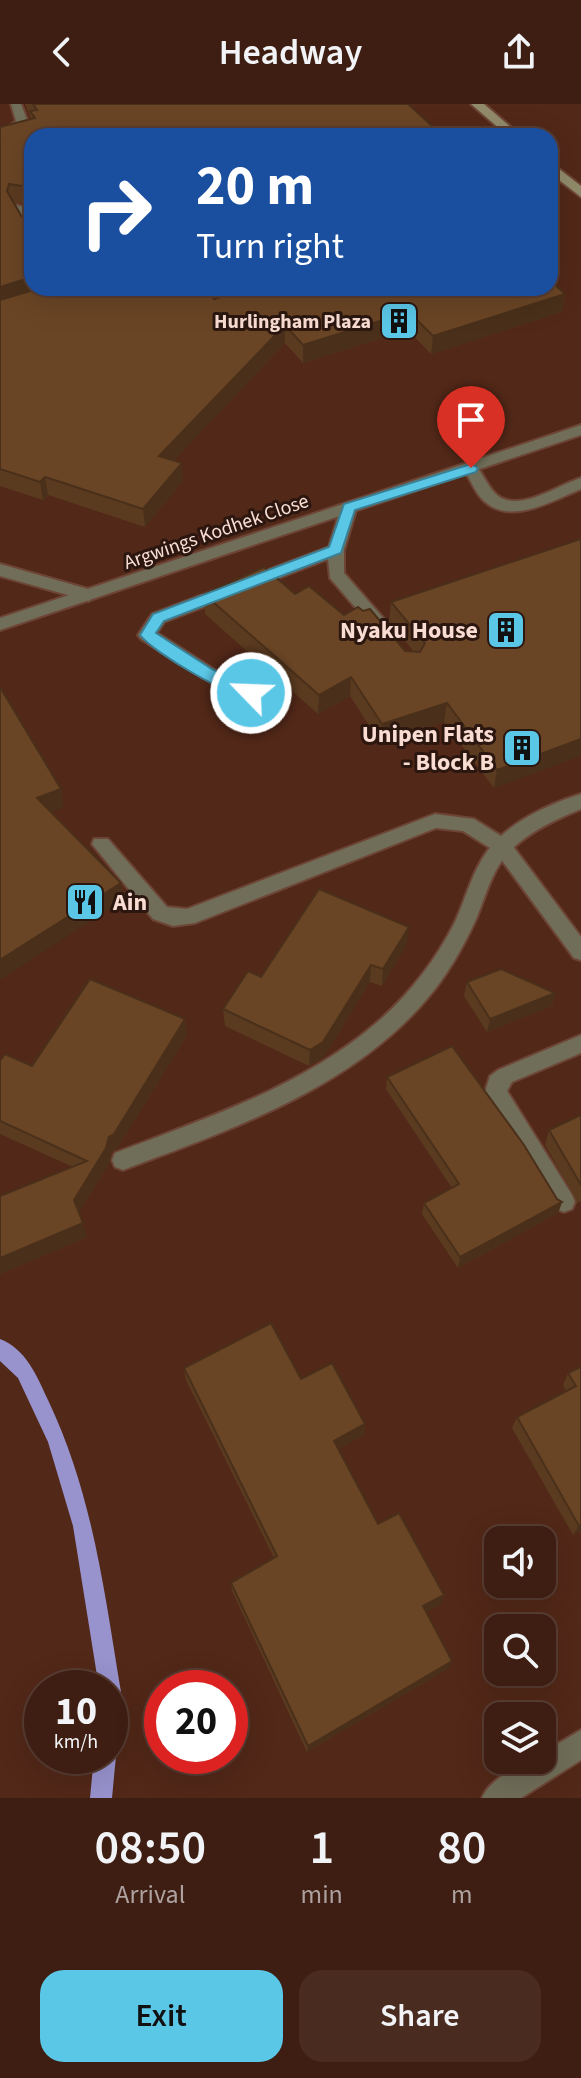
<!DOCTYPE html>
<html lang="en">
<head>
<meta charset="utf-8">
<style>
  :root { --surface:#3e1e12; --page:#492b20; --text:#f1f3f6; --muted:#ada29f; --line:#573c32; --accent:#5bc7e7 }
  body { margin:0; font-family:"Source Sans 3",sans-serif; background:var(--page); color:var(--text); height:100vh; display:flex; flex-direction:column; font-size:30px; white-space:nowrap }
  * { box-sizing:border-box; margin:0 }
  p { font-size:26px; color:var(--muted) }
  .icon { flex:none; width:44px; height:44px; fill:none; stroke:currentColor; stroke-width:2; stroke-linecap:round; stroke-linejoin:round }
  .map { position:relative; height:1694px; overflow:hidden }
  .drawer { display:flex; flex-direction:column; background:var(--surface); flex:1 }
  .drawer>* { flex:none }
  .guide { position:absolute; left:24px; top:24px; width:534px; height:168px; border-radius:24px; box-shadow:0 8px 32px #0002,0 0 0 2px var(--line); background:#1a4fa0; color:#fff; overflow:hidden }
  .fabs { position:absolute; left:484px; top:1422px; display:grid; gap:16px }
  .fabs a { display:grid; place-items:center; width:72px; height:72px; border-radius:16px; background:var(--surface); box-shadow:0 8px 32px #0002,0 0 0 2px var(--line); font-size:40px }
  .speed { position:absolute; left:24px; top:1566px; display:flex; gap:16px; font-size:40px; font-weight:700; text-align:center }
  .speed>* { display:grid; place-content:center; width:104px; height:104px; border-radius:50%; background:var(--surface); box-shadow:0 8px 32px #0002,0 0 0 2px var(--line); line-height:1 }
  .speed small { font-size:20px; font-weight:400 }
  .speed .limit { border:12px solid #d22; background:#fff; color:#111 }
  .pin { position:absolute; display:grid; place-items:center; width:68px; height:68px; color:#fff; margin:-82px -34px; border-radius:50% 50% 50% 0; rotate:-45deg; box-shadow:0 0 8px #0007 }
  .pin .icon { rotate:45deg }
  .me { position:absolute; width:88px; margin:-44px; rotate:294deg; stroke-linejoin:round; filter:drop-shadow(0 0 6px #0008) }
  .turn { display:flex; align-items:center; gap:28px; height:168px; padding:0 40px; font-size:36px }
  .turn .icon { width:104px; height:104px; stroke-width:2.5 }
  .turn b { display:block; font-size:56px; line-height:68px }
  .eta { display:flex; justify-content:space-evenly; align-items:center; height:136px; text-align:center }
  .eta b { font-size:48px; font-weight:600; line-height:56px }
  .action { display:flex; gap:16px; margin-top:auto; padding:16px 40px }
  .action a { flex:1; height:92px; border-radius:24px; background:var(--accent); color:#111; font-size:32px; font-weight:600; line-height:92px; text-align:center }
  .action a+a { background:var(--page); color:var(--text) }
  header { display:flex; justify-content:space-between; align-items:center; height:104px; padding:0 40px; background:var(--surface); font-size:36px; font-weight:600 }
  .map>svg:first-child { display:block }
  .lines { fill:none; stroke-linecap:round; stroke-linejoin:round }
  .stream { fill:#9892cd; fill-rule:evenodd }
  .lane-casing { stroke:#6d4536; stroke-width:4 }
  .street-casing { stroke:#6d4536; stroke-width:4 }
  .secondary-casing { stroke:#6d4536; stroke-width:4 }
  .lane { fill:#706d58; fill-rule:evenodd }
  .street { fill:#706d58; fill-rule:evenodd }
  .secondary { fill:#918b6b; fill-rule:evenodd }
  .wall { fill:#5b3b20; fill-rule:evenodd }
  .shaded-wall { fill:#4a301a }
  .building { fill:#6a4525; stroke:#4a301a; stroke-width:2; fill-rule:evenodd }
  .route { fill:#5bc7e7; stroke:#3b8196; stroke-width:2 }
  .labels { text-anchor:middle; stroke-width:6; stroke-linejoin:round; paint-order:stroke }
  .far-poi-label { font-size:20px; font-weight:bold; fill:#f9ddd3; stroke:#2b1710; text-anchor:end }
  .far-street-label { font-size:20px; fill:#f9ddd3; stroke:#2b1710 }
  .poi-label { font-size:24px; font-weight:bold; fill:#f9ddd3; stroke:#2b1710; text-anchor:end }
</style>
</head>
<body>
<header><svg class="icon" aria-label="back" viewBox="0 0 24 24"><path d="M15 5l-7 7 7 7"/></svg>Headway<svg class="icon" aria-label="share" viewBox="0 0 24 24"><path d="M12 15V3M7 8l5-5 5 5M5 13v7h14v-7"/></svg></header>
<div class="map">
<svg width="581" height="1694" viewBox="0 0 581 1694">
  <rect width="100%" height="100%" fill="#522818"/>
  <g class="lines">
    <path class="stream" d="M0 1235C26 1245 37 1272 48 1296 93 1391 104 1486 121 1588L118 1596 110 1599V1584H99L73 1422 48 1338 18 1274 0 1257Z
      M110 1643 116 1652 112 1694H90L94 1652H110Z"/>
    <g class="lane-casing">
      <path id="lane" d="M11 0H21L28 18 13 32H0V24L6 25 16 17Z
        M13 100 24 103 32 115V130L27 129 12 103Z
        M471 359 476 361C482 369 487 380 493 387 514 413 557 381 581 374V385C554 396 511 422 484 397 475 389 470 374 463 364Z
        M349 398 357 403 344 446V469L391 523 393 527 391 531H379L330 474 328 455 164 518 157 529 213 565 257 585 260 589 257 593C236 600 162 548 141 535L138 531 152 510 329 443 341 403Z
        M0 460 95 487 97 491 89 497 0 472Z
        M435 710 474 715 509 737 581 833V856L574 854 495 747 463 727 436 724 195 819 173 822 153 815 92 740 94 735H108L167 803 187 805Z
        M581 931V949L512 978 507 987 572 1091 575 1098 572 1105 564 1108 556 1105 485 988 490 972 498 966Z"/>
    </g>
    <g class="street-casing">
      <path id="street" d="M581 321V331L0 526V514Z
        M581 690V705C556 715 528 728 509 748 492 766 486 791 477 813 464 842 447 872 426 896 350 985 230 1026 123 1066L115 1063 112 1056 115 1049C207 1014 307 981 381 915 411 888 437 854 455 818 466 794 472 768 488 746 509 718 549 700 581 690Z
        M581 1626V1656L521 1694H482C489 1676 523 1656 542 1656V1649Z"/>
    </g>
    <g class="secondary-casing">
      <path id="secondary" d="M471 0H484L521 32H508Z
        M550 58 581 82V93L550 69Z"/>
    </g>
    <use href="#lane" class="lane"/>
    <use href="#street" class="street"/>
    <use href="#secondary" class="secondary"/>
  </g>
  <path class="wall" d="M25 0H408L32 32V184L214 195 565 190 562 208 431 250 408 226 303 259 285 239 173 357 183 377 145 423 48 391 43 396 0 382V23L31 15ZM13 98 25 100 31 109V114L22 113Z
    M581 435 494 684 444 618 380 638 350 592 318 610 205 510 204 490H295L344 511 405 547 414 548 389 517 391 498Z
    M407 840 382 882 370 878 323 954 309 962 225 922 223 905 261 873Z
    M467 878 555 889 552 902 487 928 464 892Z
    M185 915 187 931 117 1045 112 1048 110 1058 79 1108 87 1133 0 1170 73 1063 0 1030V957L32 962Z
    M387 973 562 1098 558 1109 458 1164 422 1110 424 1099 452 1084 386 985Z
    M581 1011V1097L578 1099 545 1041 549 1026Z
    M581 1263V1427L573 1431 512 1324 517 1313 566 1287 563 1281 568 1269Z
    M184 1264 301 1275 365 1320 364 1331 338 1345 378 1420 441 1500 426 1508 449 1564 307 1648 232 1487 231 1479 274 1454 186 1276Z"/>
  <path class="shaded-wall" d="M32 173V184H59L0 201V183Z
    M565 190 562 208 431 250 433 232Z
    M409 208 408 226 303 259V241Z
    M285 221V239L161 370 159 352Z
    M182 359 183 377 145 423 143 405Z
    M45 373 48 391 43 396 40 378Z
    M351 573 350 592 318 610 319 591Z
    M447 599 444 618 380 638 382 620Z
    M581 635V652L494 684 497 666Z
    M61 685 64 703 41 713 37 694Z
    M121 779 123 796 0 876V856Z
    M409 823 407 840 382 882 383 865Z
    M371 861 370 878 323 954 309 962 310 946Z
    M555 889 552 902 487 928 490 915Z
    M185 915 187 931 117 1045 112 1048 110 1058 78 1110 74 1096 109 1033Z
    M562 1098 558 1109 458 1164 460 1153Z
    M83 1119 87 1133 0 1170V1154Z
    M365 1320 364 1331 333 1348 334 1337Z
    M581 1421V1427L573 1431 579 1422Z
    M444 1491 441 1500 420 1511 423 1502Z
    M452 1557 449 1564 307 1648 308 1642Z"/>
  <path class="building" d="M33 0H408L443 32H32V173L0 183V23L35 14 30 7 37 6ZM9 80 22 82 32 96 31 114 22 113 7 87Z
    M550 176 565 190 433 232 409 208 303 241 285 221 159 352 182 359 143 405 45 373 40 378 0 365V196L40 184H207L214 195 252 184H550Z
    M581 435V635L497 666 447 599 382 620 351 573 319 591 204 490 264 463 295 490 309 482 344 511 358 503 363 507 370 505 405 547 420 548 425 539 391 498Z
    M0 583 61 685 37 694 121 779 0 856Z
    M319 785 409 823 383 865 371 861 323 938 310 946 223 905 248 867 261 873Z
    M501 865 555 889 490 915 467 878Z
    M90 875 185 915 114 1030 109 1033 106 1044 74 1096 83 1119 0 1154V1092L87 1057 0 1017V957L5 950 32 962Z
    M452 942 524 1041 557 1095 562 1098 460 1153 424 1099 459 1080 387 973Z
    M581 1011V1081L549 1026Z
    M271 1219 301 1275 332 1259 365 1320 334 1337 378 1420 399 1409 444 1491 423 1502 452 1557 308 1642 231 1479 277 1452 184 1264Z
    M581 1263V1421L579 1422 517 1313 576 1282 568 1269Z"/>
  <path class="route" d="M471 360 478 364 476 368 355 406 341 449 164 517 156 529 212 565 256 585V593C235 598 153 548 140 531L153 510 329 443 344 400Z"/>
  <defs>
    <g id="building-square" transform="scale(2)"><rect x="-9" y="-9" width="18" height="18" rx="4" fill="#5bc7e7" stroke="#2b1710"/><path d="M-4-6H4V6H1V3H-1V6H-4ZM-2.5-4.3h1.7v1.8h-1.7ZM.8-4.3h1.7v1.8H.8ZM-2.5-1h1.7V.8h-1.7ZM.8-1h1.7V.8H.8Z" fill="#111"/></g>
    <g id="restaurant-square" transform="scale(2)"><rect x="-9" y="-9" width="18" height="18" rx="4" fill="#5bc7e7" stroke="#2b1710"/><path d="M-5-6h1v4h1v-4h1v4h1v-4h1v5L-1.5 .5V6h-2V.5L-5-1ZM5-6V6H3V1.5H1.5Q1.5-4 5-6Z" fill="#111"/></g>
  </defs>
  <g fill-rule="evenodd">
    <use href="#building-square" x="399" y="217"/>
    <use href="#building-square" x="506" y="526"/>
    <use href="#building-square" x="522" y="644"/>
    <use href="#restaurant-square" x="85" y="798"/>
  </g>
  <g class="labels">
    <g class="far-poi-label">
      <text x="371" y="224">Hurlingham Plaza</text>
    </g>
    <g class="far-street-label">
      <text transform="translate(216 427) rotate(-19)" y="7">Argwings Kodhek Close</text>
    </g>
    <g class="poi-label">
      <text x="478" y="534">Nyaku House</text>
      <text x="494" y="638">Unipen Flats<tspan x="494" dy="28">- Block B</tspan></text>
      <text x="113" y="806" text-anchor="start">Ain</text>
    </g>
  </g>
</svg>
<div class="fabs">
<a><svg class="icon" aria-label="sound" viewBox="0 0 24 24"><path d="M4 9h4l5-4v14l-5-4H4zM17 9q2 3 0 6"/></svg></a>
<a><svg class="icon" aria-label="search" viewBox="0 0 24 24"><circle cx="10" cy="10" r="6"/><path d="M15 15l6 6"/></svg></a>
<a><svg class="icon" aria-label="layers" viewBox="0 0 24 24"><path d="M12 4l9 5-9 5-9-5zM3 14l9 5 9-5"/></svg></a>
</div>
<div class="speed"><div>10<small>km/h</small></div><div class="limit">20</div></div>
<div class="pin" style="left:471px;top:364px;background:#d93025"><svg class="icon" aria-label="arrive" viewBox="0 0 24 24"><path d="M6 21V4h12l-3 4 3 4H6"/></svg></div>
<svg class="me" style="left:251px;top:589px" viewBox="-20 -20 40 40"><circle r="17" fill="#5bc7e7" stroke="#fff" stroke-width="3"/><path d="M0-11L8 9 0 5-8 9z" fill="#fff"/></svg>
<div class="guide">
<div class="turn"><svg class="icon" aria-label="right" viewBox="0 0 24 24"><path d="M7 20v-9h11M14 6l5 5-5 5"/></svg><div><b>20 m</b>Turn right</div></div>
</div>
</div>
<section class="drawer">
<div class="eta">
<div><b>08:50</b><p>Arrival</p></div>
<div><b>1</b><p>min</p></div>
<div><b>80</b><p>m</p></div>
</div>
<div class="action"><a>Exit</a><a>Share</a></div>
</section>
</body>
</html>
